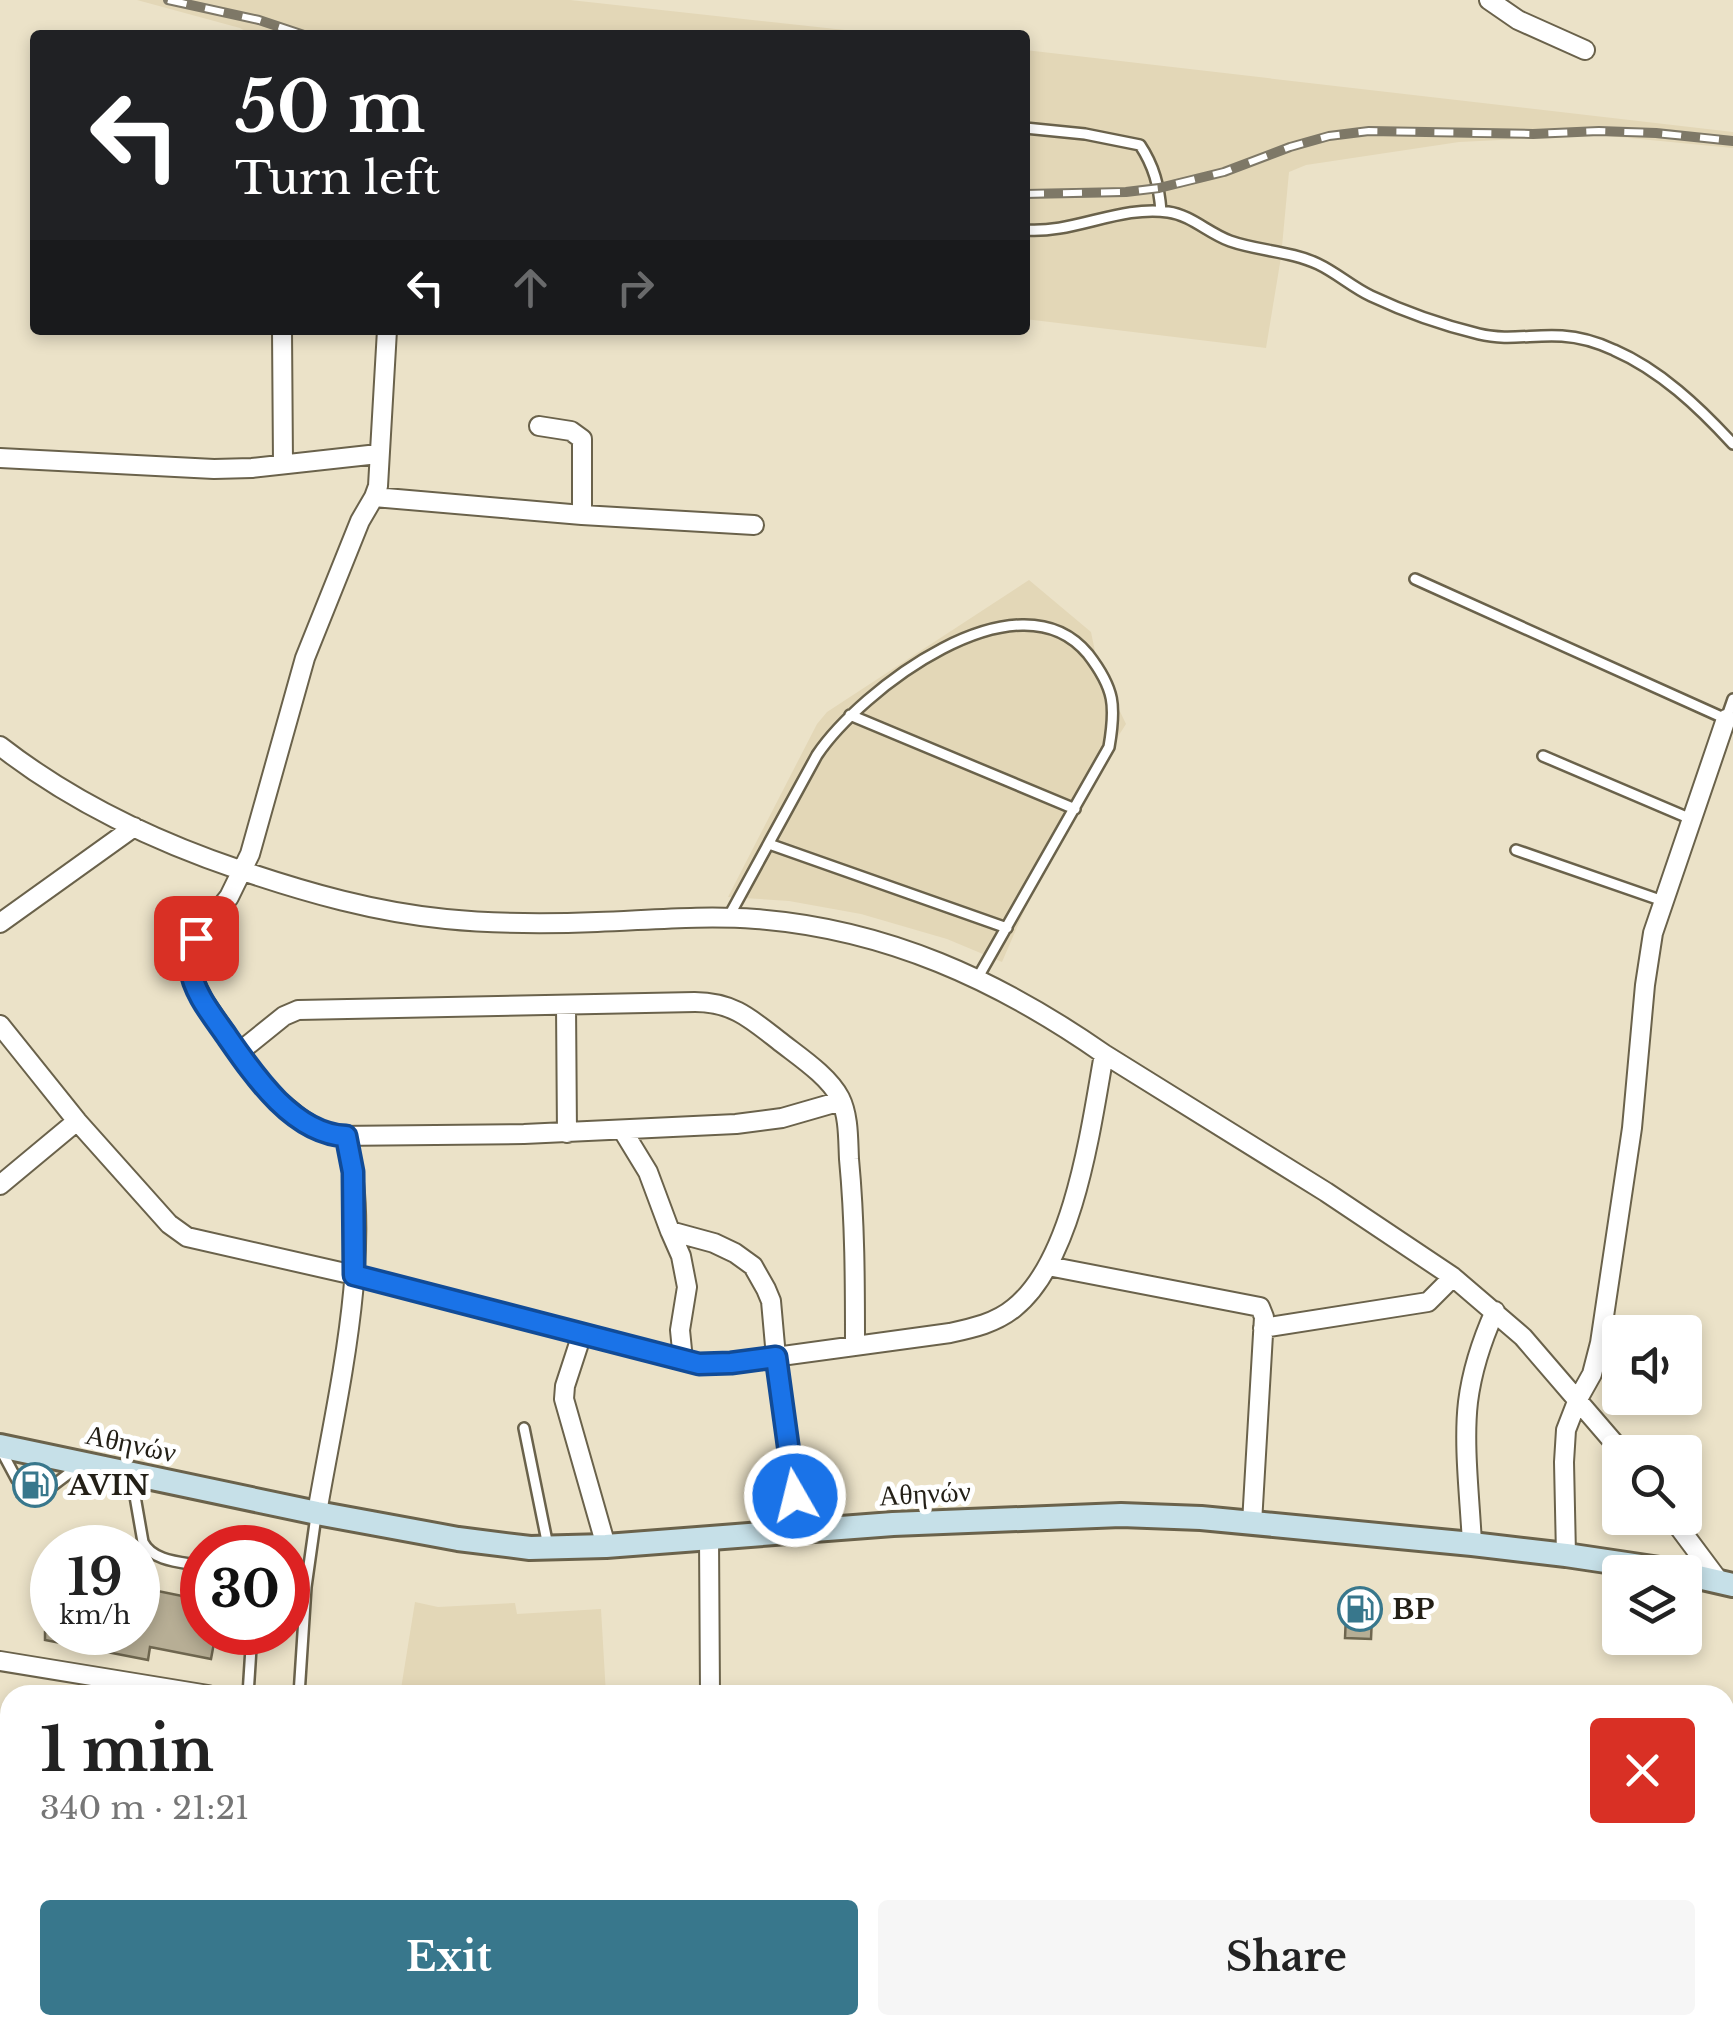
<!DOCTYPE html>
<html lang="en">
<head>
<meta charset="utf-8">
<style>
  :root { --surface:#fff; --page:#f6f6f6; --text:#222; --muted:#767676; --accent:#38778c }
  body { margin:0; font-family:"Libre Baskerville",serif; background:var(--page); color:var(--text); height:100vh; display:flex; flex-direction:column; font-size:38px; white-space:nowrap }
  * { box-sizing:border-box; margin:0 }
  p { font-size:32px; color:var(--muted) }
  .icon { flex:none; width:55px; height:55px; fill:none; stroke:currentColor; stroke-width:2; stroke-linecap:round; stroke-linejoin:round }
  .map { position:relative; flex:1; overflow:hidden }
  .side { position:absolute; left:0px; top:1685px; width:1735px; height:350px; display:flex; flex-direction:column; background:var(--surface); border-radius:30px 30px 0 0; box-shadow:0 5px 15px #0003 }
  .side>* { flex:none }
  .hud { position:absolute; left:30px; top:30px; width:1000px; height:305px; border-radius:10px; box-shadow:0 5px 15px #0003; background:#202124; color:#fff; overflow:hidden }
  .fabs { position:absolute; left:1602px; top:1315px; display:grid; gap:20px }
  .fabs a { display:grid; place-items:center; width:100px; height:100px; border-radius:10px; background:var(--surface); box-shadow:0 5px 15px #0003; font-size:50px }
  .speed { position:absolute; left:30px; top:1525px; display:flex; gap:20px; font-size:50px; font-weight:700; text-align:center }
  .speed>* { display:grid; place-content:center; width:130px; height:130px; border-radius:50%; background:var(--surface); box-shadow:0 5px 15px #0003; line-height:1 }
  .speed small { font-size:25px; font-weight:400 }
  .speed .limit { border:15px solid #d22; background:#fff; color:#111 }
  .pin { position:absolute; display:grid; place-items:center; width:85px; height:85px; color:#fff; margin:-42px; border-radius:20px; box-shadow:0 5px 15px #0006 }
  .me { position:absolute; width:110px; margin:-55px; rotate:352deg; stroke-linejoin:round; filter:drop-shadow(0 0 8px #0008) }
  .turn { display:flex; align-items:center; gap:35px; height:210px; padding:0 40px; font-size:45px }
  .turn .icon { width:130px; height:130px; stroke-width:2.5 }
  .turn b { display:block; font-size:70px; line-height:85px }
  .lanes { display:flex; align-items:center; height:95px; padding:0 40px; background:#0003; justify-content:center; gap:50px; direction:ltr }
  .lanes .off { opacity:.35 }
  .round { display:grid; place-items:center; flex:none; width:105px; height:105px; border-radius:10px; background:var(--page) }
  .summary { display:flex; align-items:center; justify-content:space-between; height:170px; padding:0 40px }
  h1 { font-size:60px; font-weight:800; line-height:75px }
  .cta { display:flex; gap:20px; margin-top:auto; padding:20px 40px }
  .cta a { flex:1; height:115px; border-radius:10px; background:var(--accent); color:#fff; font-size:40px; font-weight:800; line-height:115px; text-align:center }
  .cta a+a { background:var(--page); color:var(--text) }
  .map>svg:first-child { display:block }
  .built { fill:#e3d7b7 }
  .building { fill:#b7ae95; stroke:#6e664f; stroke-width:2.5 }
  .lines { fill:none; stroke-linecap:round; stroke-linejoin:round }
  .lane-casing { stroke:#6a624b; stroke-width:14 }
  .street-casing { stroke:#6a624b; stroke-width:22 }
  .secondary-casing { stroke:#6a624b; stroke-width:28 }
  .lane { stroke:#fff; stroke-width:9 }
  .street { stroke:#fff; stroke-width:18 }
  .secondary { stroke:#c6e0e8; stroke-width:22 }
  .rail-casing { stroke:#7e7867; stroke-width:10 }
  .rail { stroke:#fff; stroke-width:6; stroke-dasharray:19; stroke-linecap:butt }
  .route-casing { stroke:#114b97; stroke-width:25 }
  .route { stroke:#1a73e8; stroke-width:18 }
  .labels { text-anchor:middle; stroke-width:10; stroke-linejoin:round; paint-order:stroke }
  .street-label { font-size:28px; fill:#231f16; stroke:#fff }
  .poi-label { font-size:28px; font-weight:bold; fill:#231f16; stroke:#fff; text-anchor:start }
</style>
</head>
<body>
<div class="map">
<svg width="1733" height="2035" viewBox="0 0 1733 2035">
  <rect width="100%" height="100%" fill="#ebe2c8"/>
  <path class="built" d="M137 0H570L891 35H252L240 28Z
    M1025 50 1733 132V148L1598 135 1459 142 1306 165 1289 172 1281 257 1266 348 1025 319Z
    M1029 580 1091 632 1098 666 1126 724 1061 826 1002 962 947 939 861 914 789 901 728 897 817 724 827 712Z
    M415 1602 438 1607 515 1603 517 1614 601 1609 606 1695H400Z"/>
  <path class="building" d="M18 1489 43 1494 41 1501 17 1497Z
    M138 1587 202 1600V1632H216L211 1659 150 1647 148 1660 45 1640V1632H138Z
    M1347 1592 1373 1594 1371 1639 1345 1638Z"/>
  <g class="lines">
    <g class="lane-casing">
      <path id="lane" d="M1025 128 1085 134 1140 145C1154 166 1159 186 1161 211
        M1025 230C1073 234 1120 205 1168 212 1191 215 1208 233 1230 241 1258 251 1291 251 1318 264 1337 273 1352 287 1371 296 1405 312 1442 325 1479 334 1507 341 1534 334 1562 336 1579 337 1599 343 1614 350 1660 370 1699 407 1733 444
        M1415 579 1726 719 1733 699
        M850 715 1075 809
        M1543 756 1691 819
        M769 844 1007 928
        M1516 850 1663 901
        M728 918 817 755C860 691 1018 569 1088 654 1115 689 1116 706 1109 747L977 979
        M524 1428 548 1546
        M1 1450 17 1480 51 1487 80 1465
        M132 1479 143 1542C153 1562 182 1562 202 1566
        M288 1584 306 1587
        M248 1695 252 1632
        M299 1695 306 1587 316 1516"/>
    </g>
    <g class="street-casing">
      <path id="street" d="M1489 0 1518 20 1585 50
        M282 330 283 464
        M387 330 378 486 374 497 360 521 305 658 250 854 229 897 196 938 189 957 192 977 204 1001 258 1080 273 1096 300 1118 320 1131 336 1136 524 1134 736 1124 782 1118 841 1101
        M539 426 571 431 582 439V515
        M0 458 214 469 252 468 378 454
        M374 497 582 515 754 525
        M0 746C72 802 154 841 240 870 308 893 375 912 446 919 496 924 547 924 597 922 650 920 703 915 756 919 886 929 998 980 1104 1054L1326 1192 1453 1277 1523 1337 1622 1452
        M0 923 134 827
        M566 1005 567 1133
        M0 1025 77 1121 169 1224 187 1237 354 1275 699 1364 731 1363 950 1333C973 1328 996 1323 1014 1308 1074 1260 1091 1127 1104 1054
        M238 1053 284 1016 298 1010 695 1002C732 1002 750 1018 778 1040 798 1056 828 1075 840 1098 849 1116 848 1140 849 1159 855 1222 855 1283 855 1345
        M623 1131 648 1172 670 1231 714 1243 735 1253 753 1266 766 1289 771 1301 776 1357 800 1530
        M0 1185 77 1121
        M670 1231 681 1256 687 1287 680 1330 683 1360
        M1048 1266 1260 1307 1264 1317 1252 1523
        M1263 1328 1428 1302 1453 1277
        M582 1334 565 1386 564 1399 606 1546
        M317 1513C336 1400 375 1248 346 1136
        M1672 1518 1719 1581
        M709 1537 710 1695
        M1472 1544C1470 1500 1463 1445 1468 1402 1472 1370 1482 1340 1495 1311
        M1566 1555 1564 1462 1566 1430 1578 1399 1592 1374 1600 1343 1632 1128 1645 985 1653 933 1726 719
        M0 1661 208 1695
        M0 1846H10
        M132 2025 135 2035
        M764 2025 770 2035
        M506 2035V2025"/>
    </g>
    <g class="secondary-casing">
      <path id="secondary" d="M0 1446 317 1513 458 1539 530 1548 606 1546 893 1524 1121 1515 1201 1518 1472 1544 1566 1555 1680 1572
        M1685 1574 1733 1585
        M1725 1944 1733 1934
        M1655 2035 1662 2025"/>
    </g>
    <use href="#lane" class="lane"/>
    <use href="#street" class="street"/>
    <use href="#secondary" class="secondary"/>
    <g class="rail-casing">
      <path id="rail" d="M168 0 259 20 304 35
        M1025 194 1126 192 1159 188 1224 172 1290 147 1329 136 1369 131 1533 134 1599 131 1656 133 1733 141"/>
    </g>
    <use href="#rail" class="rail"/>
  </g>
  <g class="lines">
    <g class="route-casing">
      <path id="route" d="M196 938C191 947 188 957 190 967 193 992 212 1015 226 1035 253 1074 293 1134 346 1136L353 1172 354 1275 699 1364 731 1363 776 1357 795 1496"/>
    </g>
    <use href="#route" class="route"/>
  </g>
  <defs>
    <g id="fuel-ring" transform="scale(2.25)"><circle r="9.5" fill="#fff" stroke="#38778c" stroke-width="1.5"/><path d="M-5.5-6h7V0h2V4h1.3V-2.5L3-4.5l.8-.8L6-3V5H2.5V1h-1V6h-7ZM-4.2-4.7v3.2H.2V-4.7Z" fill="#38778c"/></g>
  </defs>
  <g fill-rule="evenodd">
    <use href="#fuel-ring" x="35" y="1485"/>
    <use href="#fuel-ring" x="1360" y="1609"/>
  </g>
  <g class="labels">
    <g class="street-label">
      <text transform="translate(131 1443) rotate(12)" y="10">Αθηνών</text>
      <text transform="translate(925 1493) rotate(-3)" y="10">Αθηνών</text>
    </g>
    <g class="poi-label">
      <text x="68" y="1495">AVIN</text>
      <text x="1392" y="1619">BP</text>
    </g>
  </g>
</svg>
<div class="fabs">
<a><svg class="icon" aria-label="sound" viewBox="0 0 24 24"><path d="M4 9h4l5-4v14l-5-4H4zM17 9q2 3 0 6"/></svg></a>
<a><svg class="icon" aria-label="search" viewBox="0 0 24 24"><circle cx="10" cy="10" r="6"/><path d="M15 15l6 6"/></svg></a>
<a><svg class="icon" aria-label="layers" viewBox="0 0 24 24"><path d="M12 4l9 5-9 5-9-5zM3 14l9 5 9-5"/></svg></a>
</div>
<div class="speed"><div>19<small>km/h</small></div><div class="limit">30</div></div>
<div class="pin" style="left:196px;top:938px;background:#d93025"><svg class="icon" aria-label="arrive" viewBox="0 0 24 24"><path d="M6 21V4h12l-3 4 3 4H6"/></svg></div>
<svg class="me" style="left:795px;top:1496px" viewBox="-20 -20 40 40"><circle r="17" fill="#1a73e8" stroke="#fff" stroke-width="3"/><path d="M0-11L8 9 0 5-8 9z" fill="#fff"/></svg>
<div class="hud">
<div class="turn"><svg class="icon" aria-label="left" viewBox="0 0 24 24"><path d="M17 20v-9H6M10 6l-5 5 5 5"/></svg><div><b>50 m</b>Turn left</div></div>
<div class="lanes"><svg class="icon" aria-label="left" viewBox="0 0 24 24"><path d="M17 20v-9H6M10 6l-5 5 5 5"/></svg><svg class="icon off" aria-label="ahead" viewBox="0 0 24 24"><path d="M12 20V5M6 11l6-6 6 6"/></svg><svg class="icon off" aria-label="right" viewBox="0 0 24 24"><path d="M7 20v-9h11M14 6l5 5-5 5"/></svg></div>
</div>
<section class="side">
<div class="summary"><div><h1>1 min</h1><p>340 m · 21:21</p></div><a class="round" style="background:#d93025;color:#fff"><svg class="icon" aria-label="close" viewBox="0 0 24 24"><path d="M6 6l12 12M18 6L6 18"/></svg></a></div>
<div class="cta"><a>Exit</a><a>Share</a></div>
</section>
</div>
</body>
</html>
